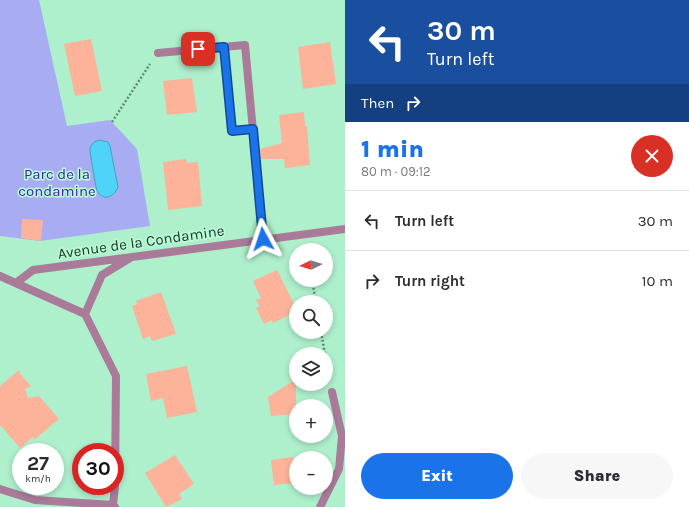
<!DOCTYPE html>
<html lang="en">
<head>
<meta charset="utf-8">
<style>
  :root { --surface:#fff; --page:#f7f7f7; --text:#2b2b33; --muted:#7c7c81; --line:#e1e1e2; --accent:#1a73e8 }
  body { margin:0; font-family:Karla,sans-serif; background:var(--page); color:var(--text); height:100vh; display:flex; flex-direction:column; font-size:15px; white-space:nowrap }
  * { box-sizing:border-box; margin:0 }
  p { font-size:13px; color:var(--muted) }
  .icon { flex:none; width:22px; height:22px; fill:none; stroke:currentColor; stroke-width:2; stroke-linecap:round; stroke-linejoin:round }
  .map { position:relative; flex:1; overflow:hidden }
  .details { display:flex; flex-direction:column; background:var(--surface); width:344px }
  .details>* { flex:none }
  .guide { background:#1a4fa0; color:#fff; overflow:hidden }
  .needle { width:26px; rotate:265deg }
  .tools { position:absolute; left:289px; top:243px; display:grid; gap:8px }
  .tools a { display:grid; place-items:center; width:44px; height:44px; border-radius:50%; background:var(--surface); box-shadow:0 2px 6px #0003; font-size:20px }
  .speed { position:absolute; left:12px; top:443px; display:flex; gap:8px; font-size:20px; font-weight:700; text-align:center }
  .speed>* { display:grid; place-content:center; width:52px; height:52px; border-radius:50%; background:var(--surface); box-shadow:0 2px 6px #0003; line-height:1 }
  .speed small { font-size:10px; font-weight:400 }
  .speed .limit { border:6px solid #d22; background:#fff; color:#111 }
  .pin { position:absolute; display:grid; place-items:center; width:34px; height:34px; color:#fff; margin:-17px; border-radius:8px; box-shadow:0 2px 6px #0006 }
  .me { position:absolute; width:44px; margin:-22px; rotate:355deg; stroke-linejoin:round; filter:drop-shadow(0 0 3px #0008) }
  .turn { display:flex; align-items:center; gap:14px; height:84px; padding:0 16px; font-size:18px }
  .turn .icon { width:52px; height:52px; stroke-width:2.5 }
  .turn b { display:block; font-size:28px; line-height:34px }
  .then { display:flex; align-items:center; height:38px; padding:0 16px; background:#0003; gap:8px; font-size:15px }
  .round { display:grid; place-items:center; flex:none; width:42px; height:42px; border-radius:21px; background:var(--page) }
  .overview { display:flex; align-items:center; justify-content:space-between; height:68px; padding:0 16px }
  h1 { font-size:24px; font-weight:800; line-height:30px; color:var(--accent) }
  .primary-button { display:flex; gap:8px; margin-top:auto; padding:8px 16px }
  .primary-button a { flex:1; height:46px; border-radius:24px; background:var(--accent); color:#fff; font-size:16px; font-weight:800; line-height:46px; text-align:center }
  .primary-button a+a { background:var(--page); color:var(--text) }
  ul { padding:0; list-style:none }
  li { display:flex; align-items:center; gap:12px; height:60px; padding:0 16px; border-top:1px solid var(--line) }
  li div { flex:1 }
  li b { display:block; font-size:15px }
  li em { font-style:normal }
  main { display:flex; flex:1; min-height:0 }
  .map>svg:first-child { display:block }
  .green { fill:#a8adf3 }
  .water { fill:#50d3f8; stroke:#40a3b9 }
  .building { fill:#fcb399 }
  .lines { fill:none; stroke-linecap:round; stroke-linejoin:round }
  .path { stroke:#608c75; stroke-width:2.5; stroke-dasharray:2 2; stroke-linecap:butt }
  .street { stroke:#a97b99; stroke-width:8 }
  .route-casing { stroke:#114b97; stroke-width:10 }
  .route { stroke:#1a73e8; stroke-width:7 }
  .labels { text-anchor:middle; stroke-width:3; stroke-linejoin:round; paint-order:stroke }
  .park-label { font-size:15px; fill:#38249f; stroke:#bbfdd9 }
  .street-label { font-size:15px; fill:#1a3427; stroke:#bbfdd9 }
</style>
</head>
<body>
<main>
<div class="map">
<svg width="345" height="507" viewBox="0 0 345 507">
  <rect width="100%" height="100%" fill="#aeefcc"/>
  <path class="green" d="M0 0H39L67 126 110 120 137 149 150 226 40 241 0 236Z"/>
  <path class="water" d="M99 140 108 142 110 146 118 187C114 197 104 202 97 191 96 188 90 154 90 150 90 147 92 144 94 142Z"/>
  <path class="building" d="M91 39 102 91 75 96 64 44Z
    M330 42 336 84 303 89 298 47Z
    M192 78 197 112 167 115 163 81Z
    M304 112 305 126H307L310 165 285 168 284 159H261L260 149 282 143 279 115Z
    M186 159 187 163 198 162 202 206 168 210 163 162Z
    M22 219 43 220 41 241 21 238Z
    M277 270 296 308V312L273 323 272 320 264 324 256 308 260 306 256 300 261 298 253 281Z
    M161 292 176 334 152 341 150 336 143 339 132 306 137 304 136 301Z
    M187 366 197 412 167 418 163 398 151 401 146 374Z
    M19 370 20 374 31 386 25 389 28 398 39 396 59 419 35 439 33 437 20 448 0 425V386Z
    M296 379V414L271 416 268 397Z
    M175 455 194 484 179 494 182 499 166 507 145 473Z
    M293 457 296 483 274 485 271 460Z"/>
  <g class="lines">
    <path class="path" d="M112 122 150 64
      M312 280 316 302
      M321 332 325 354
      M326 357 330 378"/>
    <path class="street" d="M224 47 232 131 253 129
      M158 53 245 45 263 239
      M0 276 85 314 116 376 115 484
      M16 283 33 270 345 229
      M85 314 102 275 130 258
      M115 486 113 505 115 507
      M0 489 35 500 113 505
      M320 507 339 469 342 436 332 392"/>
  </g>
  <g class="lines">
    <g class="route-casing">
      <path id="route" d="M198 49 224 47 232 131 253 129 263 239"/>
    </g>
    <use href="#route" class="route"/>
  </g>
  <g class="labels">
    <g class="park-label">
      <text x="57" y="179">Parc de la<tspan x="57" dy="17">condamine</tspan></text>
    </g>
    <g class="street-label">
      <text transform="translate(141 242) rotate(-8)" y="5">Avenue de la Condamine</text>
    </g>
  </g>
</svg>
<div class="tools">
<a><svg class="needle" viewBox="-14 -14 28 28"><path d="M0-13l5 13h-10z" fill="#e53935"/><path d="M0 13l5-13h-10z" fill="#7c7c81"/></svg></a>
<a><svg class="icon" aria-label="search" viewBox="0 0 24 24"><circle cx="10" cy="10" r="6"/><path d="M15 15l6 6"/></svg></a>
<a><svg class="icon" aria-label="layers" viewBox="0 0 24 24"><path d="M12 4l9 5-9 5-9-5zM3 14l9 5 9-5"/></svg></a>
<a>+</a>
<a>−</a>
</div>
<div class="speed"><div>27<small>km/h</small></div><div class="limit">30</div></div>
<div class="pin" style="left:198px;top:49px;background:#d93025"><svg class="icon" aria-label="arrive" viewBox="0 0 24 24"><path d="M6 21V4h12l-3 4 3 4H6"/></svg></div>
<svg class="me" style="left:263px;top:239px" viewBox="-20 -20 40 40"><path d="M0-17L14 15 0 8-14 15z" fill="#1a73e8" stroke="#fff" stroke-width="4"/></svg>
</div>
<section class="details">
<div class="guide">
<div class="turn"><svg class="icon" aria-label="left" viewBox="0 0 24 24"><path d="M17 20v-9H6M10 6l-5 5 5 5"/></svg><div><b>30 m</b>Turn left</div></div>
<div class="then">Then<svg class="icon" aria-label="right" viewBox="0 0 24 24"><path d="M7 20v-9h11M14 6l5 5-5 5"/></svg></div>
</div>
<div class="overview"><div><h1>1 min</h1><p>80 m · 09:12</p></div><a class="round" style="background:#d93025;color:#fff"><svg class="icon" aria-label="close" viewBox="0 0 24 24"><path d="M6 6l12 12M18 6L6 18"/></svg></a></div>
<ul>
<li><svg class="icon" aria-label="left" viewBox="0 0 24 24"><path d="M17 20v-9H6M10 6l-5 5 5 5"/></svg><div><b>Turn left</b></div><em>30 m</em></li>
<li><svg class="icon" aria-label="right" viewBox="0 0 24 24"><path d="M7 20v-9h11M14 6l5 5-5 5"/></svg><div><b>Turn right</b></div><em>10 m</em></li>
</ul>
<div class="primary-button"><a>Exit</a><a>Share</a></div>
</section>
</main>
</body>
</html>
